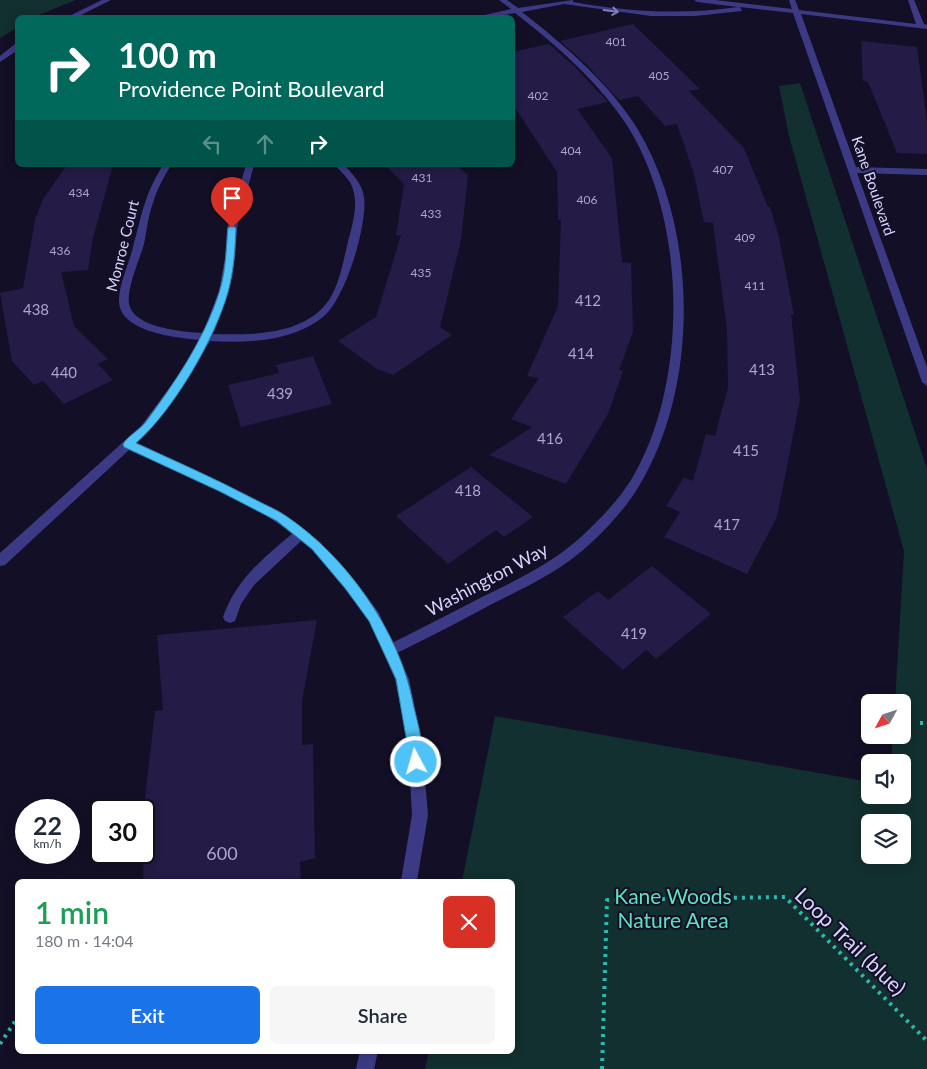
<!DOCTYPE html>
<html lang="en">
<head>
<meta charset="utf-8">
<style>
  :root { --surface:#fff; --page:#f6f6f7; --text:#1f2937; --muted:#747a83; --accent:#1a73e8 }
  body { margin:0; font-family:Lato,sans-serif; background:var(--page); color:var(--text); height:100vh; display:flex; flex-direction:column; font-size:19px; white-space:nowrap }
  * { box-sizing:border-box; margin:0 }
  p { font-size:16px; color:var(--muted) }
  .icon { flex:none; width:28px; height:28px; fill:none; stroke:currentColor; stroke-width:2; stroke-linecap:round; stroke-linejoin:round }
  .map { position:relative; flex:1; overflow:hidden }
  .details { position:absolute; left:15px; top:879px; width:500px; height:175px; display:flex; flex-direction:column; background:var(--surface); border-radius:8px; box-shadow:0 2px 12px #0003 }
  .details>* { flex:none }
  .banner { position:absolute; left:15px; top:15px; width:500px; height:152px; border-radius:8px; box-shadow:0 2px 12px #0003; background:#00695c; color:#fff; overflow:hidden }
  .needle { width:32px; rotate:230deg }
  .tools { position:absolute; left:861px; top:694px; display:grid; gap:10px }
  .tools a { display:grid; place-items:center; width:50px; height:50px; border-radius:8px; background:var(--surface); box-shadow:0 2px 12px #0003; font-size:25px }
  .speed { position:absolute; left:15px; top:799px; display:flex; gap:10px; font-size:25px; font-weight:700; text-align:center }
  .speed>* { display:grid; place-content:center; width:65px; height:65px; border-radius:50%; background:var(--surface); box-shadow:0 2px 12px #0003; line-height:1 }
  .speed small { font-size:12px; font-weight:400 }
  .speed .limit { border:2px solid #111; border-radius:8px; background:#fff; color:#111 }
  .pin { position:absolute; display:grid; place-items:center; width:42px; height:42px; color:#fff; margin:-51px -21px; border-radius:50% 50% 50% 0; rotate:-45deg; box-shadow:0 0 5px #0007 }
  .pin .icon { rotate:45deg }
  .me { position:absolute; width:55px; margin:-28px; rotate:354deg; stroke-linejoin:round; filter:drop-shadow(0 0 4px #0008) }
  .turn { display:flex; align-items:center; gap:18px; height:105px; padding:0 20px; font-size:22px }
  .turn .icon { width:65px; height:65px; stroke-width:2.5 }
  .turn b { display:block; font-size:35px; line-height:42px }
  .lanes { display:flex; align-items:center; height:48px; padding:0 20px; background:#0003; justify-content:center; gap:25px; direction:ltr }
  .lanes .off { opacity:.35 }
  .round { display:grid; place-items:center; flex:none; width:52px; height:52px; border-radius:8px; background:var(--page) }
  .summary { display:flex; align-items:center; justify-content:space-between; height:85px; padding:0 20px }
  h1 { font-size:30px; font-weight:600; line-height:38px; color:#1e9e55 }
  .action { display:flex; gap:10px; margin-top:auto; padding:10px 20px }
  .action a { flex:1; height:58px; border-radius:8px; background:var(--accent); color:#fff; font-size:20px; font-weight:600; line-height:58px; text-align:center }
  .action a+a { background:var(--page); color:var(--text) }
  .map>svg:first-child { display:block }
  .green { fill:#12302f; fill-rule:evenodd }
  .building { fill:#241b47 }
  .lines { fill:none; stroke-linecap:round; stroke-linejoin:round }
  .path { stroke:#2fb8b0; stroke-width:4; stroke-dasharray:3 5; stroke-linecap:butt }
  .minor { fill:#3d3a85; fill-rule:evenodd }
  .oneway { stroke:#837fbc }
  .route { fill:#4fc3f7; stroke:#337fa1 }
  .labels { text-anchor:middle; stroke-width:4; stroke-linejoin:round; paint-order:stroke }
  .far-number-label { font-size:12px; fill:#aca6d1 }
  .far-street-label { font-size:15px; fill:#d9d4ff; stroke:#130f26 }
  .number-label { font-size:15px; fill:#aca6d1 }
  .street-label { font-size:18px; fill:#d9d4ff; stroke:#130f26 }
  .near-number-label { font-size:18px; fill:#aca6d1 }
  .near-park-label { font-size:21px; fill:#5fe0c0; stroke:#130f26 }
  .near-street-label { font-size:21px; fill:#d9d4ff; stroke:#130f26 }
</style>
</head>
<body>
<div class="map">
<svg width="927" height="1069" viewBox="0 0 927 1069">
  <rect width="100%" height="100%" fill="#130f26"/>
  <path class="green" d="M0 0H76L34 17 18 18 17 28 0 38Z
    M800 83 927 469V1069H425L429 1051H512V881H462L495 716 870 782V795H902V762H891L893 735H902V702H895L904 551 789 136 779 86ZM870 822H902V855H870Z"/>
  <path class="building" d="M633 24 700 89 689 91 744 148 768 207H770L779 237 794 315 791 314 800 400 777 517 747 574 664 537 680 512 666 506 684 477 693 481 706 434 715 436 728 387 727 330 713 223 704 222 694 174 677 124 665 126 638 96 619 100 586 64 560 41Z
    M861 41 917 47 927 122V154L897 153 868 82 863 81Z
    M549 44 575 67 608 102 577 109 612 158 622 262 631 263 633 332 619 370 623 371 608 414 566 484 489 455 532 427 511 419 539 378 527 376 558 306 561 220H558L557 172 512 103V52Z
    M67 165H113L92 242 88 270 61 272 74 326 108 359 98 364 113 380 64 404 43 381 34 385 12 361 0 293 23 288 35 220 43 199Z
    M385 165H456L468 175 461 240 440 327 452 335 393 375 377 369 338 341 376 317 401 235H396L404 184Z
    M313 356 332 404 241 427 228 385 279 373 276 365Z
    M471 467 533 517 504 537 496 530 448 564 396 516Z
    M652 566 711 614 656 659 646 650 623 670 563 617 598 591 608 600Z
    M317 620 302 701V745L313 744 315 858 300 862 301 881H143L144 810H142V806H144L155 711 163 710 157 635Z"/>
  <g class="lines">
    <path class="path" d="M920 723H927
      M0 1044 18 1017
      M602 1069 607 900 785 897 927 1041"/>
    <path class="minor" d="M102 0H111L75 18H65Z
      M499 0H507L518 8 573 0V2C628 12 683 15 738 7L697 2 694 0H715L792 9 789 0H795L799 10 916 24 908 0H914L924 24 927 25V29L801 14 856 167 927 169V175L857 173 927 367V386L922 382 793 13 740 7 742 11 695 16H651L564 4 522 12C564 45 609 83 637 128 698 229 700 385 639 486 626 508 608 527 590 544 562 570 528 586 494 603 462 620 430 637 397 653L409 679 422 744 428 815 417 881H401L412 815 408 744 395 679 369 620 344 588 312 550 301 541 254 585 241 604 235 621 230 623 225 621 223 617C236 580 263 558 292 534 249 499 181 473 129 450L5 565 0 566V553L141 426 179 375 200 340C176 338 117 332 119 299 120 281 129 264 133 247 142 214 144 196 163 165H171C164 177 157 189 153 203 148 216 147 230 144 244 140 259 124 293 130 307 137 328 184 332 203 333L219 291 225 258 227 228 246 165H254L237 228 235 258 229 291 213 334C251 335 304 336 329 300 340 283 343 261 348 242 353 222 360 201 350 182 346 176 340 171 335 165H344C353 174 362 184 364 197 368 224 345 300 323 317 292 342 247 343 210 341 189 376 167 415 137 443L229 486 285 515 320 542 354 580 379 613 392 643C423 627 454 612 484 596 519 579 554 562 582 536 600 519 618 501 631 480 689 384 687 222 628 127 601 84 555 44 515 13L489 18H471L511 9Z
      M15 44H18V50L0 62V56Z
      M360 1051H378L374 1069H356Z"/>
  </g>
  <defs><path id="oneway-shaft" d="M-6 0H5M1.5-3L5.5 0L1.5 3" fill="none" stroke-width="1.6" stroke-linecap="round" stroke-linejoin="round" transform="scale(1.25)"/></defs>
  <use class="oneway" href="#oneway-shaft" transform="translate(611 11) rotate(8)"/>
  <path class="route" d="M232 225 236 228C235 249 234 271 228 292 215 339 173 411 136 443 175 461 214 478 252 498 263 504 276 509 286 516 346 556 400 632 413 703 416 718 427 752 421 766L416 768 411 766 396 679 383 651 369 621 345 588 312 549 277 521 221 492 124 447 123 444C128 436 138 431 145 423 175 382 203 342 219 293 226 272 226 249 228 228Z"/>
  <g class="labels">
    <g class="far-number-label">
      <text x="616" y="46">401</text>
      <text x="659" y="80">405</text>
      <text x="538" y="100">402</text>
      <text x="571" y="155">404</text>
      <text x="723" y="174">407</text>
      <text x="422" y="182">431</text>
      <text x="79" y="197">434</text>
      <text x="587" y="204">406</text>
      <text x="431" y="218">433</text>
      <text x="745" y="242">409</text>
      <text x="60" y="255">436</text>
      <text x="421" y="277">435</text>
      <text x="755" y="290">411</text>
    </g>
    <g class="far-street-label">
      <text transform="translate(873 186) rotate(71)" y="5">Kane Boulevard</text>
      <text transform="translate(123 246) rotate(-76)" y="5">Monroe Court</text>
    </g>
    <g class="number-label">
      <text x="588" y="306">412</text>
      <text x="36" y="315">438</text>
      <text x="581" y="359">414</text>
      <text x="762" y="375">413</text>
      <text x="64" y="378">440</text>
      <text x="280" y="399">439</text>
      <text x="550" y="444">416</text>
      <text x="746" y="456">415</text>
      <text x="468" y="496">418</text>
      <text x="727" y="530">417</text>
      <text x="634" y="639">419</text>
    </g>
    <g class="street-label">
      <text transform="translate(487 580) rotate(-28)" y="6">Washington Way</text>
    </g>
    <g class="near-number-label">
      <text x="222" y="860">600</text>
    </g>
    <g class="near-park-label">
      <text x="673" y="904">Kane Woods<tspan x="673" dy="24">Nature Area</tspan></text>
    </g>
    <g class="near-street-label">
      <text transform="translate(850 942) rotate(44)" y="7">Loop Trail (blue)</text>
    </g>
  </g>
</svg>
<div class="tools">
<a><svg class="needle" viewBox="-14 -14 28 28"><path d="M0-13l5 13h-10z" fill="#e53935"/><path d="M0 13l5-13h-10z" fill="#747a83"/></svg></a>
<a><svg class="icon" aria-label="sound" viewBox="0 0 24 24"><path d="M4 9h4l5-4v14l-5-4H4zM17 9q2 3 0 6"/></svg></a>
<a><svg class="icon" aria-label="layers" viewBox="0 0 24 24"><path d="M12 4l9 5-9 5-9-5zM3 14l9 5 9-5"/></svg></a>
</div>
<div class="speed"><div>22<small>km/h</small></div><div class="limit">30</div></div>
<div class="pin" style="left:232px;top:228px;background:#d93025"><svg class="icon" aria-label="arrive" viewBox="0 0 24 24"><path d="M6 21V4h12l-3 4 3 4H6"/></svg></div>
<svg class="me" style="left:416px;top:762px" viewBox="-20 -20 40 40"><circle r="17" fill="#4fc3f7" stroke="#fff" stroke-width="3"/><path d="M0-11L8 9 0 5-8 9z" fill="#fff"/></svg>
<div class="banner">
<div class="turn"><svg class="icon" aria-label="right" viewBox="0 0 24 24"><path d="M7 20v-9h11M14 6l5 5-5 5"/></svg><div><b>100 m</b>Providence Point Boulevard</div></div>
<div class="lanes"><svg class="icon off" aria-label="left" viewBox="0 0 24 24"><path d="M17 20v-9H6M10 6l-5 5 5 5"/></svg><svg class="icon off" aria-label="ahead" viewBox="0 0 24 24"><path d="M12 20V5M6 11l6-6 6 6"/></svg><svg class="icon" aria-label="right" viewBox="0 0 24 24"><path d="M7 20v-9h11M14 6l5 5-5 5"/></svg></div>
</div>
<section class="details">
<div class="summary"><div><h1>1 min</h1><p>180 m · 14:04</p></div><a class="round" style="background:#d93025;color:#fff"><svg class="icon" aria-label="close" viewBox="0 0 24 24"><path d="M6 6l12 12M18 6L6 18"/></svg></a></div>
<div class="action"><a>Exit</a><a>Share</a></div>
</section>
</div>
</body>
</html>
